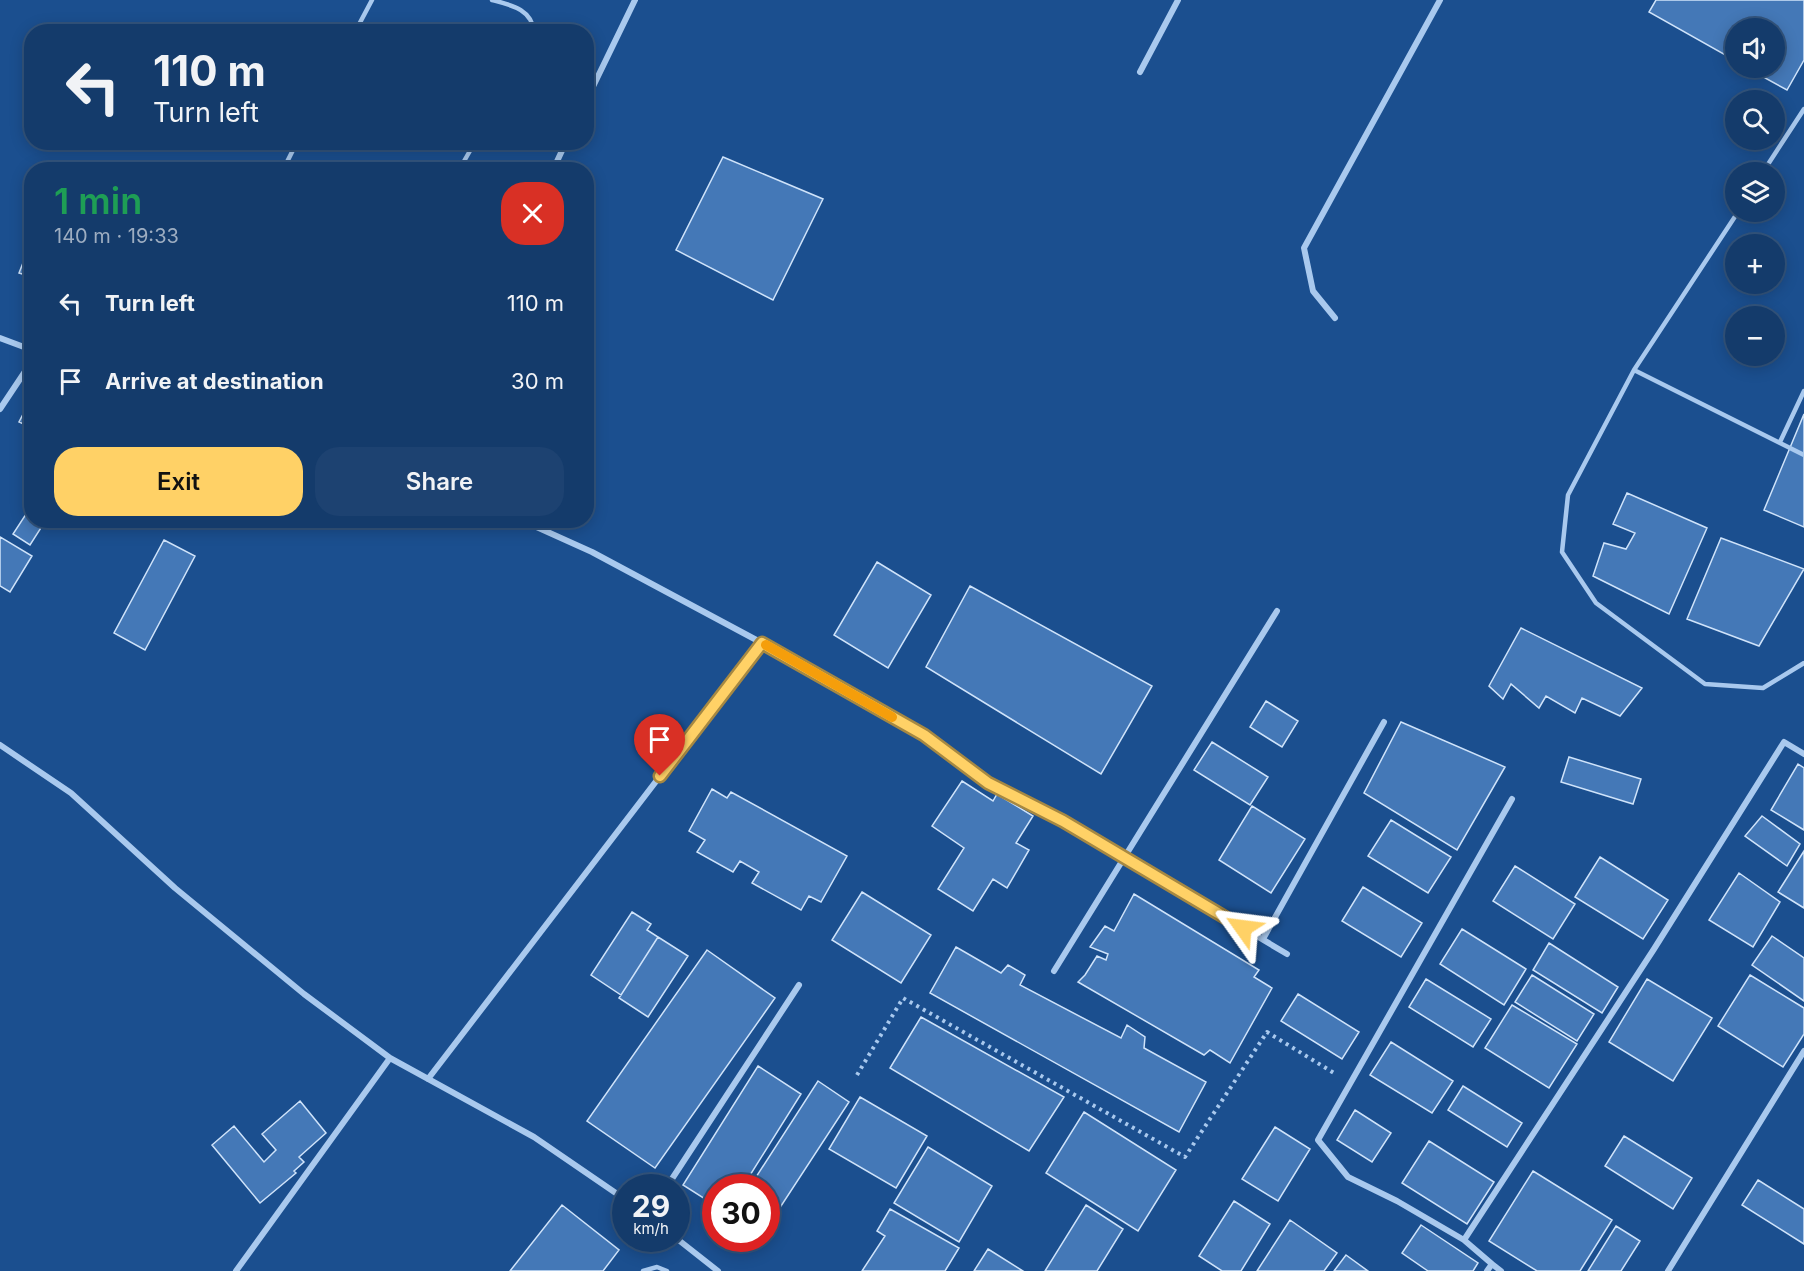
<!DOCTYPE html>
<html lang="en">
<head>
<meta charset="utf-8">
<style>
  :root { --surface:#143b6b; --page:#1d4271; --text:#f1f3f6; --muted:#9dadc1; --line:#33557e; --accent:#ffd166 }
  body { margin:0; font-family:Inter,sans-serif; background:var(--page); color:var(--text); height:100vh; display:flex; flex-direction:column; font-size:22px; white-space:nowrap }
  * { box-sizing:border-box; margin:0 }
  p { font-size:20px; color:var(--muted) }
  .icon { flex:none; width:33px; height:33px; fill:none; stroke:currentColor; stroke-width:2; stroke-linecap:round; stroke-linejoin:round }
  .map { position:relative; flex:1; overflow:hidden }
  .details { position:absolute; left:24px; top:162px; width:570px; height:366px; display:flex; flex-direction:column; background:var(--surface); border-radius:24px; box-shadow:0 3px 15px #0003,0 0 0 2px var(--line) }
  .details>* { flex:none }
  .guide { position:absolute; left:24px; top:24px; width:570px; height:126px; border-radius:24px; box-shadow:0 3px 15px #0003,0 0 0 2px var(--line); background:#143b6b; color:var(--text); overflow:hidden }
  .fabs { position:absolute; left:1725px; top:18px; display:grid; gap:12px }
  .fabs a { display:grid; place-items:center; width:60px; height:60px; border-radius:50%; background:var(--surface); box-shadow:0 3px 15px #0003,0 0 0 2px var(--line); font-size:30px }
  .speed { position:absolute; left:612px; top:1174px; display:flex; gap:12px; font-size:30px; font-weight:700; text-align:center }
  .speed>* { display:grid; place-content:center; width:78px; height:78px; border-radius:50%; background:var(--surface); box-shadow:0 3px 15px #0003,0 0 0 2px var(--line); line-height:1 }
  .speed small { font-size:15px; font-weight:400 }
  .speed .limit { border:9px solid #d22; background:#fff; color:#111 }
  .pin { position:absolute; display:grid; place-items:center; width:51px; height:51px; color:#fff; margin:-62px -26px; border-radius:50% 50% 50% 0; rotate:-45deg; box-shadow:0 0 6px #0007 }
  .pin .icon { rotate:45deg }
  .me { position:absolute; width:66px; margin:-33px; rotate:301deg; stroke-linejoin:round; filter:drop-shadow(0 0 4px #0008) }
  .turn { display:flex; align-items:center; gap:21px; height:126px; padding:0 30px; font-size:27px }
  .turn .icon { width:78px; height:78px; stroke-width:2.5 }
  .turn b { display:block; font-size:42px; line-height:51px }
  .round { display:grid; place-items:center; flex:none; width:63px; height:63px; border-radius:24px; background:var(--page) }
  .summary { display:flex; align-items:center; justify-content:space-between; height:102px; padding:0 30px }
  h1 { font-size:36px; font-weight:600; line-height:45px; color:#1e9e55 }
  .cta { display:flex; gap:12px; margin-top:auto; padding:12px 30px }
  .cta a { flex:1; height:69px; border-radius:24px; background:var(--accent); color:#111; font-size:24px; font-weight:600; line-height:69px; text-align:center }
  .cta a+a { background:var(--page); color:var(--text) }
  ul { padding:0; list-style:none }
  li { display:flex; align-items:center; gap:18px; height:78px; padding:0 30px }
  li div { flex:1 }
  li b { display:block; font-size:22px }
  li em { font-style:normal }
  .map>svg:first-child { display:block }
  .building { fill:#4478b7; stroke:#cfe3fa; stroke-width:1.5 }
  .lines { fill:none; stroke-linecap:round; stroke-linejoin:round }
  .path { stroke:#a9c9ee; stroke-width:4; stroke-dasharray:3 4.5; stroke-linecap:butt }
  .lane { stroke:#a9c9ee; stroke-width:4.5 }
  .street { stroke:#a9c9ee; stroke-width:6 }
  .route-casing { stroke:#a68842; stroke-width:15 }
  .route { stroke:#ffd166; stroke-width:10 }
  .slow { stroke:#f59e0b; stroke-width:10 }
</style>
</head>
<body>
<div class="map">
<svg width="1804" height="1271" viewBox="0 0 1804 1271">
  <rect width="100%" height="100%" fill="#1b4f8f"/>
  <path class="building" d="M1656 0H1804V60L1787 90 1747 68H1774V28H1736V61L1649 12Z
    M723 157 823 199 773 300 676 250Z
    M32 240V277L19 273Z
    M32 397V428L19 422Z
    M1804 414V527L1764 510Z
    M1627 493 1707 528 1669 614 1593 576 1604 543 1626 549 1635 533 1613 524Z
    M32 505V520H46L30 545 13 534Z
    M0 537 32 556 10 592 0 586Z
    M1721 538 1804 569 1759 646 1687 619Z
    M164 540 195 556 145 650 114 633Z
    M877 562 931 595 888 668 834 635Z
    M970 586 1152 686 1101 774 926 667Z
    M1521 628 1642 688 1620 716 1582 698 1575 713 1546 696 1539 708 1511 684 1503 699 1489 686Z
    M1266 701 1298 721 1282 747 1250 727Z
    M1401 722 1505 767 1457 850 1364 793Z
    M1212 742 1268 777 1250 805 1194 770Z
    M1569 757 1641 779 1633 804 1561 782Z
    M1798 764 1804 768V830L1771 810Z
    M962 781 993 801 997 794 1033 816 1016 843 1029 850 1007 888 993 879 973 911 938 889 964 848 932 826Z
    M712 789 727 798 731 792 847 856 821 902 809 896 801 910 752 883 759 872 740 861 733 872 697 852 705 840 689 831Z
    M1252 806 1305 839 1271 893 1219 860Z
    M1762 816 1800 844 1787 866 1745 836Z
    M1391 820 1451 857 1428 893 1368 856Z
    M1804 851V908L1778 892Z
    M1600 857 1668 900 1643 939 1575 897Z
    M1515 866 1575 904 1553 939 1493 901Z
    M1739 873 1780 902 1753 947 1709 920Z
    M1363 887 1422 923 1401 957 1342 921Z
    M862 892 931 935 901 983 832 940Z
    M1134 894 1259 970 1254 977 1272 988 1230 1063 1210 1050 1204 1055 1078 982 1085 975 1097 956 1106 960 1108 954 1090 947 1105 926 1114 931Z
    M632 912 651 924 647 930 658 937 621 995 591 975Z
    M1462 929 1526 969 1504 1005 1440 964Z
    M1772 936 1804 958V1001L1752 965Z
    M658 937 688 956 648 1017 619 998Z
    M1549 943 1618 987 1602 1013 1533 970Z
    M956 947 1001 973 1008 965 1025 975 1020 985 1121 1038 1127 1025 1145 1037 1144 1048 1206 1082 1179 1132 930 993Z
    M707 950 775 998 655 1168 587 1121Z
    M1532 975 1594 1014 1577 1041 1515 1002Z
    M1750 975 1804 1008V1034L1783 1067 1718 1026Z
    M1426 979 1491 1019 1473 1047 1409 1007Z
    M1647 979 1712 1018 1673 1081 1609 1042Z
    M1298 994 1359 1032 1342 1059 1281 1021Z
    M1512 1005 1577 1044 1549 1088 1485 1048Z
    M921 1017 1064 1097 1029 1151 890 1068Z
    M1391 1042 1453 1081 1432 1113 1370 1075Z
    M758 1066 801 1094 742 1188H716V1206L683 1185Z
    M818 1081 849 1102 766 1229V1188H749Z
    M1463 1086 1522 1123 1507 1147 1448 1110Z
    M860 1097 927 1136 896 1188 829 1149Z
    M300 1101 326 1133 299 1157 304 1162 294 1171 296 1173 260 1203 212 1145 234 1126 264 1162 276 1150 262 1134Z
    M1355 1110 1391 1133 1372 1162 1337 1140Z
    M1084 1112 1176 1170 1138 1231 1046 1173Z
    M1275 1127 1310 1149 1278 1201 1242 1179Z
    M1624 1136 1692 1178 1673 1209 1605 1166Z
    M1429 1141 1494 1182 1467 1224 1402 1183Z
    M928 1147 992 1186 959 1242 894 1203Z
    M1533 1171 1612 1220 1580 1271H1537L1489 1241Z
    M1758 1180 1804 1209V1244L1742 1205Z
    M1234 1201 1270 1224 1241 1271H1222L1199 1256Z
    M562 1205 619 1250 603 1271H510Z
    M1086 1205 1123 1229 1097 1271H1045Z
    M890 1209 959 1248 945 1271H862L885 1236 877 1231Z
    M1290 1220 1337 1253 1324 1271H1257Z
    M1421 1225 1478 1263 1473 1271H1428L1402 1253Z
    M1616 1226 1640 1241 1621 1271H1588Z
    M988 1249 1023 1271H974Z
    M1346 1255 1368 1271H1334Z"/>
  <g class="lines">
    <path class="path" d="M857 1075 903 998 1185 1157 1267 1032 1334 1073"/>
    <path class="lane" d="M492 0C511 5 532 9 534 32
      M355 32 372 0
      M283 170 297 142
      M459 170 475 142
      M1763 172 1804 109
      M1738 212 1634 370 1568 495 1562 552 1596 603 1705 684 1763 688 1804 663
      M1634 370 1804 455
      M1780 442 1804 391
      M643 1271 657 1267 667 1271"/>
    <path class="street" d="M1140 72 1178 0
      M586 101 635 0
      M553 170 566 142
      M1335 318 1313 291 1304 248 1440 0
      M0 338 32 350
      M0 409 32 361
      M521 520 592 552 762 643 924 735 988 783 1063 821 1287 954
      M0 745 71 793 175 888 304 994 390 1058 534 1137 626 1200
      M1263 939 1384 722
      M1054 971 1277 611
      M428 1079 762 643
      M666 1188 799 985
      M676 1238 718 1271
      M1464 1240 1654 949 1784 742 1804 754
      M1492 1264 1464 1240 1397 1201 1348 1177 1318 1140 1512 799
      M236 1271 390 1058
      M1487 1271 1492 1264 1501 1271
      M1668 1271 1804 1051"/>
  </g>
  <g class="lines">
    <g class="route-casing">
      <path id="route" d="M660 776 762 643 924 735 988 783 1063 821 1243 928"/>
    </g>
    <use href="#route" class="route"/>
    <path class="slow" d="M766 645 892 717"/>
  </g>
</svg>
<div class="fabs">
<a><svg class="icon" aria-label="sound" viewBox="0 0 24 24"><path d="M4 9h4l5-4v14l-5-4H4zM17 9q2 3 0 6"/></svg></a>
<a><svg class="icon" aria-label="search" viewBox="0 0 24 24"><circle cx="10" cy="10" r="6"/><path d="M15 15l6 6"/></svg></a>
<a><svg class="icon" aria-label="layers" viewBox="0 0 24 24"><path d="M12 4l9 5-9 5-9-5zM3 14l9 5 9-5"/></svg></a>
<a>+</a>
<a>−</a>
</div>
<div class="speed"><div>29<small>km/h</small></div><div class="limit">30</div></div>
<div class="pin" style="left:660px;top:776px;background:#d93025"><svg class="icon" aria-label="arrive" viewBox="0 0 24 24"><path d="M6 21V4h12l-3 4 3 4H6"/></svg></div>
<svg class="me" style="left:1243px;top:928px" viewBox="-20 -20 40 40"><path d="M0-17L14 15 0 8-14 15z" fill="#ffd166" stroke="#fff" stroke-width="4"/></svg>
<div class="guide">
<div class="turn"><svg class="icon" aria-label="left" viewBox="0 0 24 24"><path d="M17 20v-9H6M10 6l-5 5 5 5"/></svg><div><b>110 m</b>Turn left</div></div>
</div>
<section class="details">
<div class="summary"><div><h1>1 min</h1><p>140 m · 19:33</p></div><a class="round" style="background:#d93025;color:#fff"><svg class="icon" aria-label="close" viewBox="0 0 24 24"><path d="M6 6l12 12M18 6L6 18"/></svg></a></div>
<ul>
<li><svg class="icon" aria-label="left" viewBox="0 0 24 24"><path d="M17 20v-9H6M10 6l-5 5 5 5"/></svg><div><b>Turn left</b></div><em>110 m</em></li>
<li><svg class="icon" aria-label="arrive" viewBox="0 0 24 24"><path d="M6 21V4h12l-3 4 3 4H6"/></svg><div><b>Arrive at destination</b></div><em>30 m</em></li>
</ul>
<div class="cta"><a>Exit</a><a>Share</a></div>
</section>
</div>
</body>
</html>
